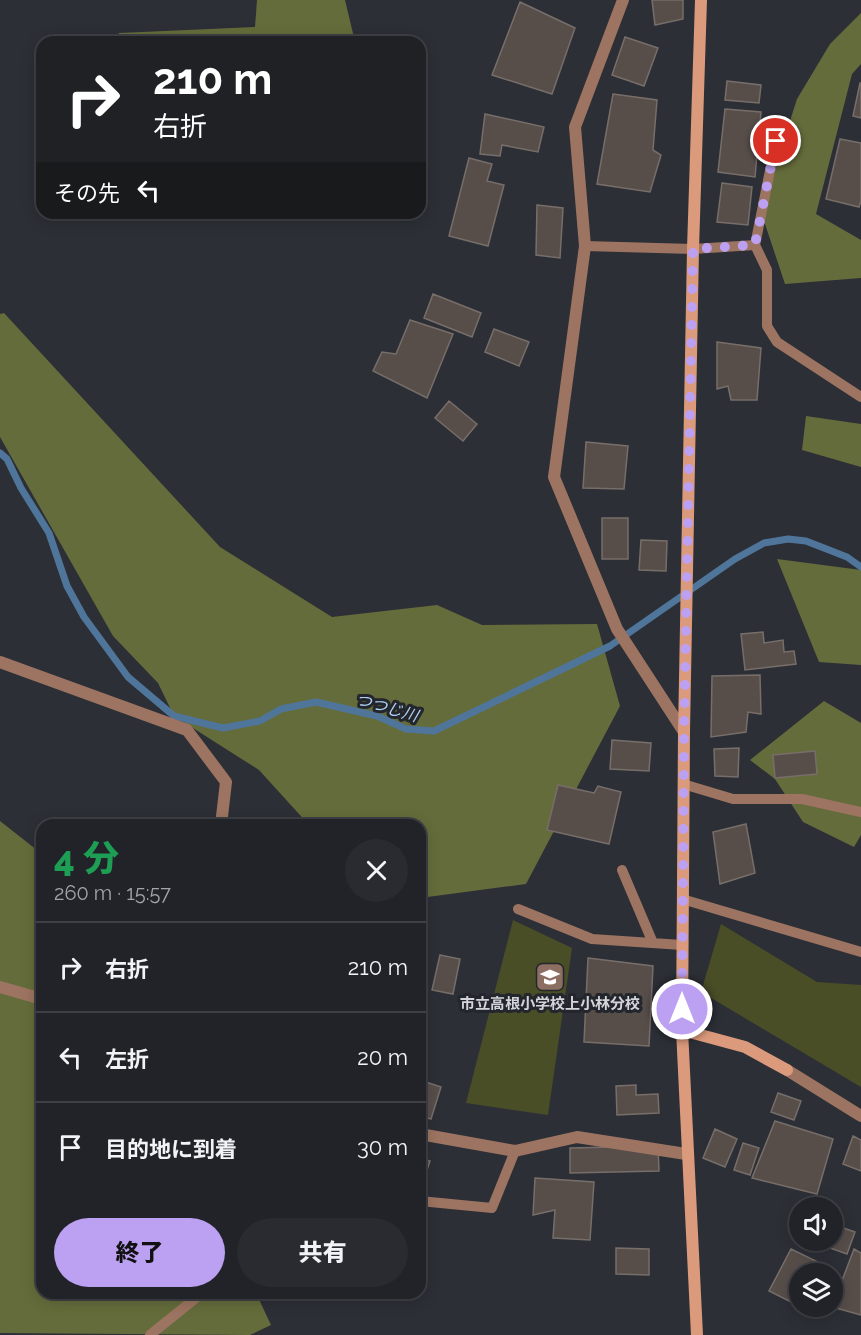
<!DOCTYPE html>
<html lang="ja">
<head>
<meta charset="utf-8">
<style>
  :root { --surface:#212328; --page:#292b30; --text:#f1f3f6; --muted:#a2a4a8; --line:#3e4045; --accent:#bca0f2 }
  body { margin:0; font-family:Raleway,"Noto Sans JP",sans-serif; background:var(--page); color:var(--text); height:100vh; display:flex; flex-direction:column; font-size:22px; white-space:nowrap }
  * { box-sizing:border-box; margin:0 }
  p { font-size:20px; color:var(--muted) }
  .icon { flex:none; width:33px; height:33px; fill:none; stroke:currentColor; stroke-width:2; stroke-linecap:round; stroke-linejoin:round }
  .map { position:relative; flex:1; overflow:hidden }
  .panel { position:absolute; left:36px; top:819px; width:390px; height:480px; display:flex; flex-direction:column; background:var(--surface); border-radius:18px; box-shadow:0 3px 15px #0003,0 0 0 2px var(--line) }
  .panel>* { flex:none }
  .guide { position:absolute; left:36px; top:36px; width:390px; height:183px; border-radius:18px; box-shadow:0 3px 15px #0003,0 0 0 2px var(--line); background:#202124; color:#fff; overflow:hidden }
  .controls { position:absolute; left:789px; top:1197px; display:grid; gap:12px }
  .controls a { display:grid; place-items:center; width:54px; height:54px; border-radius:50%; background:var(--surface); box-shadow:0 3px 15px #0003,0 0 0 2px var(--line); font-size:30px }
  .pin { position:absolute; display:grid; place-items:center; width:51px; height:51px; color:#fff; margin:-26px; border:3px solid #fff; border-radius:50%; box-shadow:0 2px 6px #0007 }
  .me { position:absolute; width:66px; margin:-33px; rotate:0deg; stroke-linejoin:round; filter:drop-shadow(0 0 4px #0008) }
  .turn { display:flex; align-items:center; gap:21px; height:126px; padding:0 18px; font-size:27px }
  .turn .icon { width:78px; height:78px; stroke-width:2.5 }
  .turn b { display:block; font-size:42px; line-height:51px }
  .then { display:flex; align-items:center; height:57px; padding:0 18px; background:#0003; gap:12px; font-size:22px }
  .round { display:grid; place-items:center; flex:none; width:63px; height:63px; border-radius:32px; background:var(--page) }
  .head { display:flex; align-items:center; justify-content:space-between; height:102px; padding:0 18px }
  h1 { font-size:36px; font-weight:800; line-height:45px; color:#1e9e55 }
  .primary-button { display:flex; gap:12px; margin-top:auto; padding:12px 18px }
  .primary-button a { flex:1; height:69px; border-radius:36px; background:var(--accent); color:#111; font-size:24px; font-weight:800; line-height:69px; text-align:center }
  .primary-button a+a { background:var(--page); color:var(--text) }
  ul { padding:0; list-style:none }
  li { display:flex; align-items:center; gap:18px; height:90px; padding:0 18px; border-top:2px solid var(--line) }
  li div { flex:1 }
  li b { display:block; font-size:22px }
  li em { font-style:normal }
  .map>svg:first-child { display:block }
  .green { fill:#494e27 }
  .forest { fill:#656c3b }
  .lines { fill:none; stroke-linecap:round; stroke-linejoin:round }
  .stream { stroke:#4f769a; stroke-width:7 }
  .building { fill:#574e4a; stroke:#776e6a; stroke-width:1.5 }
  .lane { stroke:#9d7461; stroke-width:10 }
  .street { stroke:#9d7461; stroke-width:12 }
  .secondary { stroke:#dc9a7c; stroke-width:12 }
  .route { stroke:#bca0f2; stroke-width:10; stroke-dasharray:0 18 }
  .labels { text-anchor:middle; stroke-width:6; stroke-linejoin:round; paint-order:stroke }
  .poi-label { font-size:15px; font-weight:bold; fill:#d3d5da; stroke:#23262c }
  .water-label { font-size:16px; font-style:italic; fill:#b0d3f5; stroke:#23262c }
</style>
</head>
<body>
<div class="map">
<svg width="861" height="1335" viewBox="0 0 861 1335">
  <rect width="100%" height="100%" fill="#2c2f36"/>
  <path class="green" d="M513 920 572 948 548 1115 466 1103Z
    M721 924 817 982 861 985V1087L701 992Z"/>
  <path class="forest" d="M257 0H345L355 42H115L119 33 255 27Z
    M861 13V64L852 74 816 214 861 240V278L785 284 761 212 797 99 830 44Z
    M4 313 220 547 332 617 437 605 482 625 597 624 620 706 526 884 420 898V825H309L259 770 174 716 158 683 113 636 0 437V314Z
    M806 416 861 424V467L802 450Z
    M777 559 861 570V665L819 662Z
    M824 701 861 723V835L854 847 803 822 775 779 750 760Z
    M0 821 42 854V1293H256L271 1325 250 1335 0 1333Z"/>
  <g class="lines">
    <path class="stream" d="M0 453 7 459 21 488 49 533 67 586 84 617 128 677 174 716 223 728 260 721 281 709 316 702 377 716 406 729 434 731 610 646 735 559 764 543 788 539 806 541 847 557 861 567"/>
  </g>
  <path class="building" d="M652 0H683V19L655 25Z
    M520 2 575 28 552 94 492 75Z
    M625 37 658 48 644 86 612 75Z
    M727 81 761 85 759 103 725 100Z
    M860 83H861V118L853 116Z
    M613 94 657 100 653 150 661 155 650 192 597 184Z
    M725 109 761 112 755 177 718 172Z
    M485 114 544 127 538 152 502 145 500 156 480 154Z
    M840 139 861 143V201L859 207 826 199Z
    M469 158 492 164 487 181 504 185 488 246 449 236Z
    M722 183 752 187 748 225 717 222Z
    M537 205 563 208 560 258 536 255Z
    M433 294 481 313 472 337 424 318Z
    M410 320 453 334 427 398 373 371 382 352 396 354Z
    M494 329 529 342 519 366 485 352Z
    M717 342 761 348 757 400H731L728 386 717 389Z
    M449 401 477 424 463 441 435 418Z
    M586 442 628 446 624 489 583 488Z
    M602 518H628V559H602Z
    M641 540 667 541 666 571 639 570Z
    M763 632 764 643 783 640 784 652 794 651 796 664 745 670 741 634Z
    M760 675 761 714 748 712 746 732 711 737 712 676Z
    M612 740 651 743 649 771 610 769Z
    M739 748 738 777 715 776 714 749Z
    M815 751 817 774 775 778 773 755Z
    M558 785 594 793 598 786 621 792 609 844 547 830Z
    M746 824 755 873 720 884 713 832Z
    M440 955 460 959 453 994 432 990Z
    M588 958 653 966 649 1046 584 1042Z
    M420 1080 441 1087 431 1119 420 1116Z
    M636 1085V1095L658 1094 659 1113 617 1115 616 1086Z
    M778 1093 801 1101 794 1120 771 1112Z
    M775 1121 833 1139 817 1194 752 1178Z
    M715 1129 737 1139 725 1167 703 1158Z
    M853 1136 861 1140V1171L843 1164Z
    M743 1143 759 1148 750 1175 734 1170Z
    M658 1146 659 1171 570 1173V1148Z
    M420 1158 430 1161 420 1191Z
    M535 1178 594 1182 590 1240 553 1238 555 1210 533 1215Z
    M832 1224 855 1232 847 1254 816 1243 817 1240H832Z
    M616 1248 649 1249V1275L616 1274Z
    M791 1249 820 1263 815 1274H800L799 1306 769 1291Z
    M854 1249 861 1253V1315L832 1307Z"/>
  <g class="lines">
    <path class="lane" d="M780 121 755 245 767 270V326L777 342 861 397
      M585 246 693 249 755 245
      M683 784 733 799H802L861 812
      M622 870 653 943
      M682 899 861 952
      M518 909 592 939 682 945
      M420 1201 492 1208 515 1151
      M150 1335 202 1293"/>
    <path class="street" d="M623 0 575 127 585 246 554 477 617 629 684 732
      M0 662 187 730 226 782 221 825
      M0 987 42 999
      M787 1070 861 1116
      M420 1134 515 1151 577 1137 686 1154"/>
    <path class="secondary" d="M682 1030 745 1047 787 1070
      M697 1335 682 1030 684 732 693 249 701 0"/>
  </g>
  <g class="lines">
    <path class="route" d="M682 1009 684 732 693 249 755 245 776 141"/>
  </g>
  <defs>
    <g id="school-square" transform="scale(1.5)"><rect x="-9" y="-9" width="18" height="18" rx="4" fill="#8d6e63" stroke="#23262c"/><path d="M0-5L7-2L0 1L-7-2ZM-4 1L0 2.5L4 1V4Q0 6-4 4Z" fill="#fff"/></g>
  </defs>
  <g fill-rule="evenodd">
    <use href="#school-square" x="550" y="977"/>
  </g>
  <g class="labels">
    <g class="poi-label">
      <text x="550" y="1009">市立高根小学校上小林分校</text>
    </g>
    <g class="water-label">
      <text transform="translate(387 707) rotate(16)" y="6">つつじ川</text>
    </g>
  </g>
</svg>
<div class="controls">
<a><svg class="icon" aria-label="sound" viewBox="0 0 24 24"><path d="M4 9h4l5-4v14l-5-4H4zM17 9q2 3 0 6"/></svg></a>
<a><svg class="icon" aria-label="layers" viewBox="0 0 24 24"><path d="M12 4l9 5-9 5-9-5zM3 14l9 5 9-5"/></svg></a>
</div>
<div class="pin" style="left:776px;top:141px;background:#d93025"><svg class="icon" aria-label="arrive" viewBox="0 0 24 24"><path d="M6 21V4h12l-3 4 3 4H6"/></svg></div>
<svg class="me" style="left:682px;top:1009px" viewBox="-20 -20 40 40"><circle r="17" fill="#bca0f2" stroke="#fff" stroke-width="3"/><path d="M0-11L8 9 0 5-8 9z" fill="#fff"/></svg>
<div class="guide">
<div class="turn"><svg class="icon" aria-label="right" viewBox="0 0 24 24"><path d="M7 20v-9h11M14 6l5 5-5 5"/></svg><div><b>210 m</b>右折</div></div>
<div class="then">その先<svg class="icon" aria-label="left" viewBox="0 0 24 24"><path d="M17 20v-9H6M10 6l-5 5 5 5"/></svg></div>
</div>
<section class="panel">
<div class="head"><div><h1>4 分</h1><p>260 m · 15:57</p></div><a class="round"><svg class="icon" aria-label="close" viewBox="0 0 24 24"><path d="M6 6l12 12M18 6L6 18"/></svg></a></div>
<ul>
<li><svg class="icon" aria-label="right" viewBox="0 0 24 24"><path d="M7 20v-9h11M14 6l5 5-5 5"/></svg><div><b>右折</b></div><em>210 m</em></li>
<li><svg class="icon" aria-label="left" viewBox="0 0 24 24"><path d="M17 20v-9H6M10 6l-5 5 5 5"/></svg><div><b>左折</b></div><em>20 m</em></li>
<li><svg class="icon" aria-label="arrive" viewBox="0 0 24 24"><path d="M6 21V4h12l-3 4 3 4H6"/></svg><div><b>目的地に到着</b></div><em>30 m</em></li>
</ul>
<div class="primary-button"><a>終了</a><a>共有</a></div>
</section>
</div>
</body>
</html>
